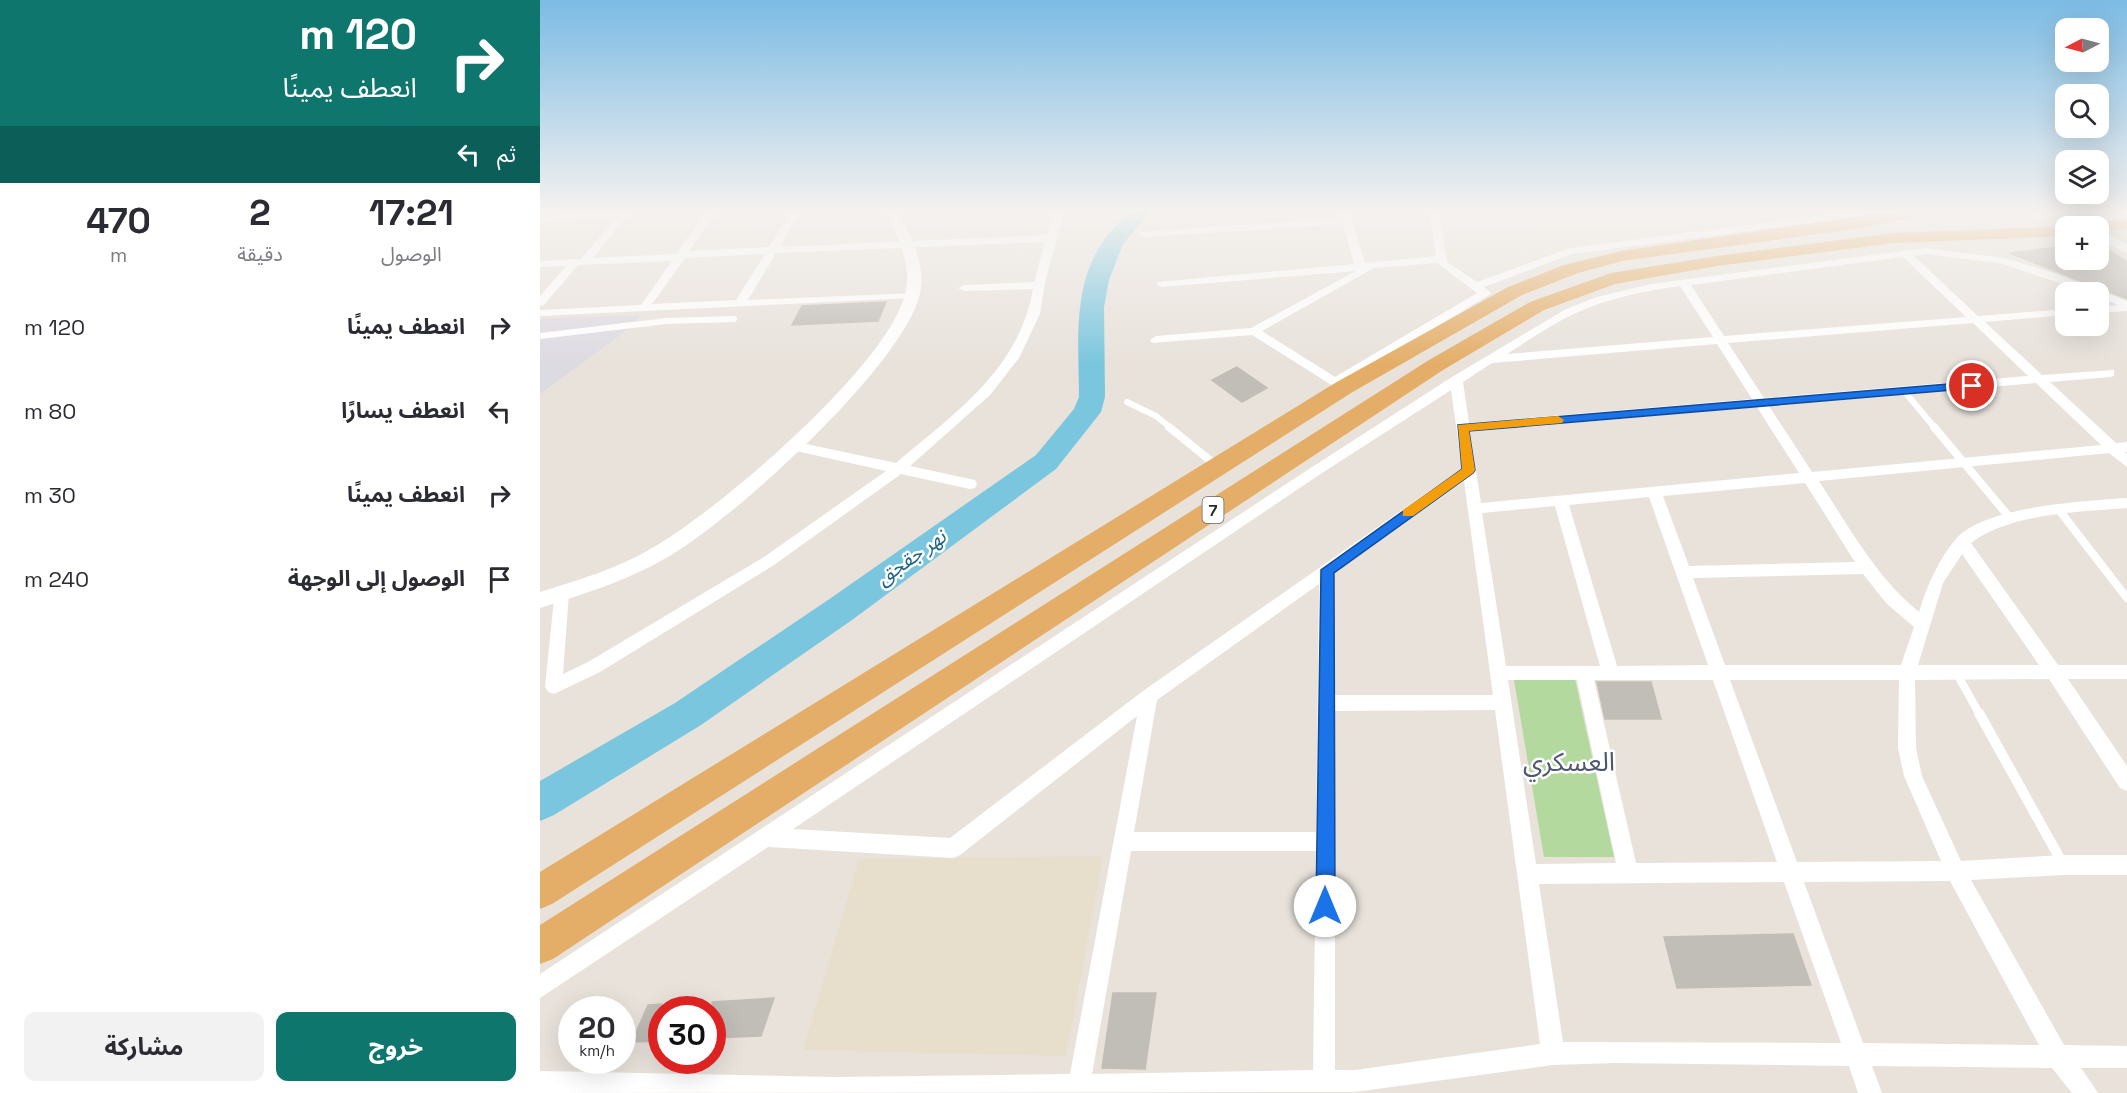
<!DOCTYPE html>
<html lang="ar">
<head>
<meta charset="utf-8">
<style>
  :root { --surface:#fff; --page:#f2f2f3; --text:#2b2b33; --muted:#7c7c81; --accent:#0f766e }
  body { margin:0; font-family:"Space Grotesk","Noto Sans Arabic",sans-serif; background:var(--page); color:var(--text); direction:rtl; height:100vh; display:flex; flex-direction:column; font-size:22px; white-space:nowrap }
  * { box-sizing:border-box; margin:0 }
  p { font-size:20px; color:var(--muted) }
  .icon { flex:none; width:33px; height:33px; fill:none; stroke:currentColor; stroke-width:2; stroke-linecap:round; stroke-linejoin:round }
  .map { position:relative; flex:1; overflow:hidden; direction:ltr }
  .details { display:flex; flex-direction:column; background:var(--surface); width:540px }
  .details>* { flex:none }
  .guide { background:#0f766e; color:#fff; overflow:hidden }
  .needle { width:39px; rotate:264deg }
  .tools { position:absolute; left:1515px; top:18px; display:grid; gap:12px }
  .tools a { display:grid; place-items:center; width:54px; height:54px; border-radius:12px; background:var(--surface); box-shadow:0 6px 24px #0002; font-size:30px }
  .speed { position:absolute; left:18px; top:996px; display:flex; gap:12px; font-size:30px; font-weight:700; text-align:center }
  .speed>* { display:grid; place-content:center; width:78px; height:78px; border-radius:50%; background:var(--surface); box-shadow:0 6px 24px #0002; line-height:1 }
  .speed small { font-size:15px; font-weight:400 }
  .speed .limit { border:9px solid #d22; background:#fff; color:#111 }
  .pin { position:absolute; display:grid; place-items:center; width:51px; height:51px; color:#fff; margin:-26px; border:3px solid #fff; border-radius:50%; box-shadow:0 2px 6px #0007 }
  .me { position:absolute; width:66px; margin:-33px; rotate:0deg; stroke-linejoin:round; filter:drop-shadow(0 0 4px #0008) }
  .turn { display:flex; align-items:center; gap:21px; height:126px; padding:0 24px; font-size:27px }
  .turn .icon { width:78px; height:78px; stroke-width:2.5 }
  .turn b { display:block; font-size:42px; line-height:51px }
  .then { display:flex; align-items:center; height:57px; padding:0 24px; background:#0003; gap:12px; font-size:22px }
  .eta { display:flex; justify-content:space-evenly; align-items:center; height:102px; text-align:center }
  .eta b { font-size:36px; font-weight:700; line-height:42px }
  .primary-button { display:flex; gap:12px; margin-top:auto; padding:12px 24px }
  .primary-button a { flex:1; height:69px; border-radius:12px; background:var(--accent); color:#fff; font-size:24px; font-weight:700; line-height:69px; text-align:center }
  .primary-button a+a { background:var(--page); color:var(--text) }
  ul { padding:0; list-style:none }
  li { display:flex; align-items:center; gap:18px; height:84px; padding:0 24px }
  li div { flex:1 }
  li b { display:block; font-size:22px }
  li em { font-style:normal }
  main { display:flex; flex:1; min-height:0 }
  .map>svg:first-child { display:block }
  .industrial { fill:#dddbe2 }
  .education { fill:#e8decc }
  .green { fill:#b3d99e }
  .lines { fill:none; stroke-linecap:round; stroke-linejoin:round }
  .river { fill:#7ac6de; fill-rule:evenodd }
  .building { fill:#c1bdb7; stroke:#c3beb5; stroke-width:1.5 }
  .service-far2 { stroke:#fff; stroke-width:6 }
  .service-far1 { stroke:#fff; stroke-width:8 }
  .service { stroke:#fff; stroke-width:10 }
  .minor { fill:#fff; fill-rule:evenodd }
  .tertiary { fill:#fff; fill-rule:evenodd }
  .trunk { fill:#e4ae68; fill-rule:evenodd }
  .route { fill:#1a73e8; stroke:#114b97; stroke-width:1.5 }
  .slow { fill:#f59e0b }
  .labels { text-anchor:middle; stroke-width:5; stroke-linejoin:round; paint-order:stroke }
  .shield { fill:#fff; stroke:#686868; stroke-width:1.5 }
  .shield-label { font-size:16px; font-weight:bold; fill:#282828 }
  .water-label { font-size:20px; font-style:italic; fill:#1d6586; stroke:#fff }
  .near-quarter-label { font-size:26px; fill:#4e5672; stroke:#fff }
</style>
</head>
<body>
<main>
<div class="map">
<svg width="1587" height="1093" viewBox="0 0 1587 1093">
  <rect width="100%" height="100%" fill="#e8e2db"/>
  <path class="industrial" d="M101 315 87 330 0 394V319Z"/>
  <path class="education" d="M563 856 526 1056 263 1050 319 859Z"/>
  <path class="green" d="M1035 679 1074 857H1004L974 680Z"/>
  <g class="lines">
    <path class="river" d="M590 211H611L583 244 569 280 564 307 565 397 561 412 516 469 312 620 161 725 14 815 0 821V781L135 703 288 600 496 455 534 409 539 397C539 351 533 297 555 255 563 238 577 225 590 211Z"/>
  </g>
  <path class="building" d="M1558 243 1587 262V299L1469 253 1526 246V260H1558Z
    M346 302 338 321 252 325 262 306Z
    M697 367 727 388 702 402 672 380Z
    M1057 682H1111L1121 719H1065Z
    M1253 934 1271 985 1137 988 1124 937Z
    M573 993H616L605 1069 562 1068Z
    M234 998 221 1036 172 1038V1002Z
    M122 1004V1041L92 1042 108 1005Z"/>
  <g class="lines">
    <path class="service-far2" d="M0 336 126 321 194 319
      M1364 391 1395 428
      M587 402 616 416 631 428"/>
    <path class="service-far1" d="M629 427 677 466
      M1394 427 1470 518
      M1519 510 1587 598
      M1417 674 1440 715"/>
    <path class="service" d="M1439 713 1523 864"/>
    <path class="minor" d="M91 211 53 258 136 254 167 211H177L149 251 229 247 251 211H261L240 247 507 235 514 211H524L505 283 500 314 479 358 450 395 370 466 435 480 437 484 435 488 430 489 361 474 234 565 60 672 14 694 8 692 5 687 15 589H27L29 593 23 674 48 662 224 557 346 471 247 449 245 446 247 443 252 441 356 463C415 413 479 370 493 289L424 291 418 288 424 285 494 282 505 242 236 253 208 300 376 293 378 295 372 298 0 316V310L101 305 132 261 38 265 4 305 0 306V296L26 266 0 267V261L41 259 76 218 0 222V216ZM225 254 196 300 112 304 145 258Z
      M799 211H809L825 263 896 256 889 211H899L907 262 937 282 1030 248 1315 211H1343L1338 214 1032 254 944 287 951 293 949 295 803 383 807 387 801 391 712 335 612 343 610 340 616 336 711 328 816 271 622 287 616 284 618 282 814 264 803 224 604 237 600 236V232L801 218ZM897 263 937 293 795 377 722 331 834 268Z
      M1386 248 1464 258 1514 273 1587 301V311L1558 313V307L1578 305 1558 297V292H1547L1459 263 1386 254 1374 256 1438 316 1526 309V315L1445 322 1502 375 1574 370V376L1570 377 1510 382 1576 443 1587 442V452H1585L1587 454V467L1569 453 1279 481C1309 527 1336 577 1379 612 1387 586 1398 560 1416 539 1444 506 1545 501 1587 498V508C1538 512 1471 513 1431 543L1518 665H1587V679H1528L1587 766V791L1580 788 1509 679 1375 680 1376 748 1382 776 1421 861 1523 855H1587V875H1523L1431 880 1524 1045 1587 1046V1068H1541L1558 1093H1532L1512 1068 1332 1066 1342 1093H1318L1309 1066 1076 1063 1013 1065 815 1092 0 1093V1071L296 1077 530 1074 597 716 420 855 413 858 228 847 0 998V974L769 469 912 377 1026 309 1057 297 1111 284ZM1363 257 1426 317 1184 336 1151 285ZM1140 286 1173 337 967 354C989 340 1012 324 1036 313 1068 298 1105 291 1140 286ZM1433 323 1488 376 1224 398 1188 343ZM1177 344 1212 399 929 423 923 382 952 363ZM1496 383 1561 445 1272 472 1229 406ZM911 390 922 468 603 691 410 838 253 829 779 475ZM1217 407 1259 473 941 503 930 432ZM924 481 953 695H795V573ZM1265 483 1315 562 1149 566 1123 496ZM1109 497 1168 665 1077 666 1029 505ZM1015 506 1060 666H966L942 513ZM1422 554 1499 665H1378L1403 583ZM1323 574 1347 604 1374 627 1361 665H1185L1153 578ZM779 584 776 832H594L617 700ZM968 680H1037L1076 863 996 864ZM1054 680H1173L1237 862 1096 863ZM1190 680H1359L1358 748 1364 776 1401 861 1257 862ZM955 710 1000 1044 815 1070H795V711ZM591 851H776L773 1070 552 1074ZM1410 881 1499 1045 1323 1043 1264 882ZM1244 882 1301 1043 1023 1042 999 884Z"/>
    <path class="tertiary" d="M345 211H357C371 236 388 267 379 297 359 369 193 520 126 558 87 581 43 594 0 608V592C39 580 79 568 114 547 182 507 341 371 364 298 374 268 358 237 345 211Z
      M1558 230 1587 244V253L1558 240Z"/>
    <path class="trunk" d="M1354 211H1387L1385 215 1321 228 1082 261 1038 273 982 295 811 393 12 904 0 909V872L795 383 968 287 1024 265 1081 251Z
      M1587 219V229L1558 232V226H1550L1558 222Z
      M1526 226H1529H1526V236L1353 243 1177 266 1075 284 1004 310 903 370 13 959 0 964V925L889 360 990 302 1071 273 1177 256 1353 233Z"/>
  </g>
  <linearGradient id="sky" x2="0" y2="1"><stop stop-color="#7cbbe4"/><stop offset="0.58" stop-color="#f5f2ef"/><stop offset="1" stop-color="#f5f2ef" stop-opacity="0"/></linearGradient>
  <rect width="1587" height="364" fill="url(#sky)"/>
  <path class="route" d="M1432 382 1438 386 1436 388 929 431 935 470 933 473 794 573 795 906 792 913 785 916 779 913 776 906 781 570 922 469 918 425Z"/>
  <path class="slow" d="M1018 416 1024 420 1022 423 929 431 935 470 933 473 873 516H863V510L922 469 918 425Z"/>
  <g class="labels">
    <rect class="shield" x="662.5" y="497" width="21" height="26" rx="4.5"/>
    <g class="shield-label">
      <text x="673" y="516">7</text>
    </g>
    <g class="water-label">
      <text transform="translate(371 557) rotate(-35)" y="7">نهر جقجق</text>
    </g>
    <g class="near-quarter-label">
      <text x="1029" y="771">العسكري</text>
    </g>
  </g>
</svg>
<div class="tools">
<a><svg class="needle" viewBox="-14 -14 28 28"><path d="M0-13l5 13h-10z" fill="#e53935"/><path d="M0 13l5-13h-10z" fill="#7c7c81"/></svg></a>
<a><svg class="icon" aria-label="search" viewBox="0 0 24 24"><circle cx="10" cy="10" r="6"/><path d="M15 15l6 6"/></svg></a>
<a><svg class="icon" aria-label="layers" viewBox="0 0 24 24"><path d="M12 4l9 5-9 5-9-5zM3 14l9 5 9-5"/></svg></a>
<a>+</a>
<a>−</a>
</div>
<div class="speed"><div>20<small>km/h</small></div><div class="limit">30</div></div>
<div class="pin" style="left:1432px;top:386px;background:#d93025"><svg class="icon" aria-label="arrive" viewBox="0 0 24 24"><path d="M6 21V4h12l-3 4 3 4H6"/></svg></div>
<svg class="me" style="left:785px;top:906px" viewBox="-20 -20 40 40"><circle r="19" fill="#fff"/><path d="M0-13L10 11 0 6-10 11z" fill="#1a73e8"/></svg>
</div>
<section class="details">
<div class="guide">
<div class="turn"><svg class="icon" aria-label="right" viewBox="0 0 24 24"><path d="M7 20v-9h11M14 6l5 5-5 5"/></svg><div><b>120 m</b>انعطف يمينًا</div></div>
<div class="then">ثم<svg class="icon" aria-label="left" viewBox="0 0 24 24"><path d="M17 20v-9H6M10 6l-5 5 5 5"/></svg></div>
</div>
<div class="eta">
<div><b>17:21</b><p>الوصول</p></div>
<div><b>2</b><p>دقيقة</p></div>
<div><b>470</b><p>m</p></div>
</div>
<ul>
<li><svg class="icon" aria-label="right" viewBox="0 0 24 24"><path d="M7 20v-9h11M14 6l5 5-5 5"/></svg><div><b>انعطف يمينًا</b></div><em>120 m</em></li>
<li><svg class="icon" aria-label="left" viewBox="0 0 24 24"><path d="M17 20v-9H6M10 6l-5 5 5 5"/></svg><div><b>انعطف يسارًا</b></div><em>80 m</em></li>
<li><svg class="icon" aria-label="right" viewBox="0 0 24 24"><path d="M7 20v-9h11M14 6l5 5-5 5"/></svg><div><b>انعطف يمينًا</b></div><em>30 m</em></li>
<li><svg class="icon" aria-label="arrive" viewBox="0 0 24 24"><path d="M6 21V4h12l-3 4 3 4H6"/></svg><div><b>الوصول إلى الوجهة</b></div><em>240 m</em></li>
</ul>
<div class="primary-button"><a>خروج</a><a>مشاركة</a></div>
</section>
</main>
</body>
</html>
